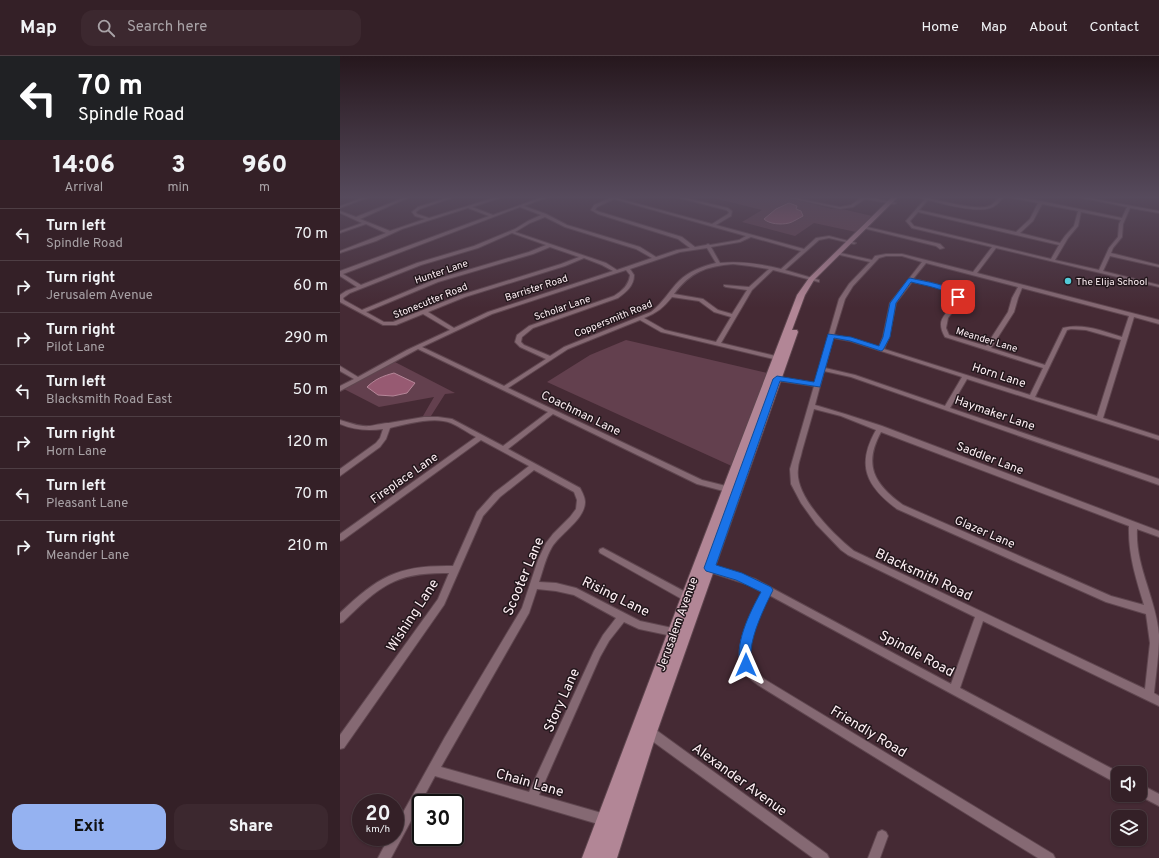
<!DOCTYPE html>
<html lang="en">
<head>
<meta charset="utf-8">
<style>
  :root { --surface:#342027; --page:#3c282f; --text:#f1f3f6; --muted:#a9a3a7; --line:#4e3e44; --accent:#95b2f1 }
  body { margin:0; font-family:Overpass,sans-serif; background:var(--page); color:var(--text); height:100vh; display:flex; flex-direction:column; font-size:15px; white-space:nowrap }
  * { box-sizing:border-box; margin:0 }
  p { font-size:13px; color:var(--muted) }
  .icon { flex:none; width:22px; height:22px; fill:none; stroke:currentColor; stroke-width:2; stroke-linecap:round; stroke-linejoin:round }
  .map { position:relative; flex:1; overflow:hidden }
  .panel { display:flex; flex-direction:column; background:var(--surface); width:340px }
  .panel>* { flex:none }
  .guide { background:#202124; color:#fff; overflow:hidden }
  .fabs { position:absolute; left:771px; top:710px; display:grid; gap:8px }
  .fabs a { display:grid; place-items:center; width:36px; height:36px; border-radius:8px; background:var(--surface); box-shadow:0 1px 3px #0004,0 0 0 1px var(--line); font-size:20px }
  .speed { position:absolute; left:12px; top:738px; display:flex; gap:8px; font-size:20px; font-weight:700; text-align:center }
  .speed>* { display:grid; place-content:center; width:52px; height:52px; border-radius:50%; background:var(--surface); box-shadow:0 1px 3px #0004,0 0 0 1px var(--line); line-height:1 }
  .speed small { font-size:10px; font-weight:400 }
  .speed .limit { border:2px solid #111; border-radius:6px; background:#fff; color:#111 }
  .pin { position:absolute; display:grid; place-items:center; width:34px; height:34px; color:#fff; margin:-17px; border-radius:8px; box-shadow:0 2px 6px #0006 }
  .me { position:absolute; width:44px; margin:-22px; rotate:0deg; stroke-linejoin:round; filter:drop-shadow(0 0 3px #0008) }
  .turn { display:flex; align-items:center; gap:14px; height:84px; padding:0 12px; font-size:18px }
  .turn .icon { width:52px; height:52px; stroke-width:2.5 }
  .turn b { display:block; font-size:28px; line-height:34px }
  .eta { display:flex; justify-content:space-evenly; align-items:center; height:68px; text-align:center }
  .eta b { font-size:24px; font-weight:800; line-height:28px }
  .action { display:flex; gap:8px; margin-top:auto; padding:8px 12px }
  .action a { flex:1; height:46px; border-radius:12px; background:var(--accent); color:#111; font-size:16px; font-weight:800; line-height:46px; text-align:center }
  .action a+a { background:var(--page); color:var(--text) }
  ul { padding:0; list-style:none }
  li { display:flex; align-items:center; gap:12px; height:52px; padding:0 12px; border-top:1px solid var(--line) }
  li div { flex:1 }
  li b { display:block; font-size:15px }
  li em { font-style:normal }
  header { display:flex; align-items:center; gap:24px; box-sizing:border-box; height:56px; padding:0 20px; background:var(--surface); border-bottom:1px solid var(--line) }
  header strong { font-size:19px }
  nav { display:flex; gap:22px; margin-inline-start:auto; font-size:14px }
  .search { width:280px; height:36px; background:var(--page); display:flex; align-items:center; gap:10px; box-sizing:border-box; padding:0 14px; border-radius:12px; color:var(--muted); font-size:15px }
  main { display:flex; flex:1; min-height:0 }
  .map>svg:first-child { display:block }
  .green { fill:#63404e; fill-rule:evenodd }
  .water { fill:#975a72; stroke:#b68799 }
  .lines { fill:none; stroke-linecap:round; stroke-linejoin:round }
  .minor-casing { stroke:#5f464f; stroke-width:2 }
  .secondary-casing { stroke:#5f464f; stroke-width:2 }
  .minor { fill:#856973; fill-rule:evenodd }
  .secondary { fill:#b28696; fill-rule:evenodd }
  .route { fill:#1a73e8; stroke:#114b97 }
  .poi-dot { fill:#52cbd8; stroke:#23171c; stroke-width:1.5 }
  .labels { text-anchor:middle; stroke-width:3; stroke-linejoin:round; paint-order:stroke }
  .far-street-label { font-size:10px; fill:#feeff4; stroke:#23171c }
  .far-poi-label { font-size:10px; fill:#feeff4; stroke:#23171c; text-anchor:start }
  .street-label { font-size:12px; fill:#feeff4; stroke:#23171c }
  .near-street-label { font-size:14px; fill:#feeff4; stroke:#23171c }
</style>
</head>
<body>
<header>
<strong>Map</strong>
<div class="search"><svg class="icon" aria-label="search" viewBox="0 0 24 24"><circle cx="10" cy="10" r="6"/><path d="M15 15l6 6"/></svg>Search here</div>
<nav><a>Home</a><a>Map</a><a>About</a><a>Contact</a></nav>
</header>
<main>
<section class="panel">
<div class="guide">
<div class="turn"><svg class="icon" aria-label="left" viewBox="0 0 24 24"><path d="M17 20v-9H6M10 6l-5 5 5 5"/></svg><div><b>70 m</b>Spindle Road</div></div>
</div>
<div class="eta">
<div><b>14:06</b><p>Arrival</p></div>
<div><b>3</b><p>min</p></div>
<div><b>960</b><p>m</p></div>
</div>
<ul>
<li><svg class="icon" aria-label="left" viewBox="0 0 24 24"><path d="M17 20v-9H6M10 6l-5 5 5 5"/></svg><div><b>Turn left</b><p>Spindle Road</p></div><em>70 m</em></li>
<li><svg class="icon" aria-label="right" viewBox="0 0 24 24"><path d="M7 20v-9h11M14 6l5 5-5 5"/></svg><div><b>Turn right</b><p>Jerusalem Avenue</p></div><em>60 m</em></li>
<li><svg class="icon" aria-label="right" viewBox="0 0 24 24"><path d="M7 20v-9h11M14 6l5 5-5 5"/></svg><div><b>Turn right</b><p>Pilot Lane</p></div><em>290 m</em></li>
<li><svg class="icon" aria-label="left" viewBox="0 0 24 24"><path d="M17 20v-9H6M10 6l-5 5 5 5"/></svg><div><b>Turn left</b><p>Blacksmith Road East</p></div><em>50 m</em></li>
<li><svg class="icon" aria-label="right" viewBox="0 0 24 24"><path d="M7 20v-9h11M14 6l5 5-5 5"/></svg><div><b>Turn right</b><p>Horn Lane</p></div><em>120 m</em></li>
<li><svg class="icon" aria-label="left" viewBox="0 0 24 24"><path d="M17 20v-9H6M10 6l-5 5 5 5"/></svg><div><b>Turn left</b><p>Pleasant Lane</p></div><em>70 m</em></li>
<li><svg class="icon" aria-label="right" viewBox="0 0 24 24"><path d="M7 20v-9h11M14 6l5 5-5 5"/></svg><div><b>Turn right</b><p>Meander Lane</p></div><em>210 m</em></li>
</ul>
<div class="action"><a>Exit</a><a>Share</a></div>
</section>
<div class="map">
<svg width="819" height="802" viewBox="0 0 819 802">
  <rect width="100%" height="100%" fill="#452a34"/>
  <path class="green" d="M366 140H441L492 153 498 152 532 160 516 176 474 167 455 180 402 166 422 154Z
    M286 284 432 318 396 412 207 326 250 299Z
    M55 306 115 337 105 338 91 360H83L94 341 39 351 4 333ZM34 324 67 337C49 341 43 342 27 331Z"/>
  <path class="water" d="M449 147 457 150 456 153 461 155 463 160C459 162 453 166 449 167 441 169 429 168 424 163L436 153Z
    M54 317 75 327 67 337 53 340 38 339 27 331C35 323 43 320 54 317Z"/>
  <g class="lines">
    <g class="minor-casing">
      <path id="minor" d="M28 140H32L0 152V150Z
        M68 140H72L20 163 50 175 85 163 75 160 72 156 78 151 113 140H117L80 153 76 156 77 158 89 162 160 140H164L163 141 132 151 153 159 205 140H209L208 141 184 150 206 158 227 169 300 191 316 201 337 194 350 192 338 183 258 158 251 154 254 149 270 142 264 140H269L372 168 388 158 389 156 386 154 332 140H337L388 152 392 155 391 160 376 169 464 193 476 182 489 180 516 187 514 188 489 182 479 184 445 214 479 224V226L433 214 412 234 381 287 444 302V304L442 305 321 276 300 264 228 293 168 332 362 424 394 432 395 434 394 436 391 437 357 428 213 358 168 393 240 432C242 436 245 441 245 446 245 463 221 477 212 491 206 501 203 514 199 526L216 527 236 532 300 565 337 573 340 574 342 577 340 580 337 581 299 573 284 566 269 585 260 601 199 739 265 758 269 760 271 764 269 768 265 770 95 720 51 802H38L49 781H55V771L105 681 182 552 198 504 206 487 213 478 230 461 236 453 237 444 234 436 194 414 160 441 143 460 104 549 4 692 0 693V679L98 543 109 517C55 516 40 530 3 566L0 567V557C39 520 58 509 113 510L137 456 154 437 189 410 141 384 3 484 0 485V478L136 381C128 377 120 371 111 367 94 360 67 368 50 372L46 383 40 391 0 420V413L36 387 40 382 43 373C27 375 14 374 0 368V364C10 367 19 371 30 370 36 369 44 367 49 367L84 361H98L112 363 163 390 208 356 78 293 0 335V330L14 323 0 315V310L18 321 67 294 110 274 83 258 56 269H43L0 246V239L6 235 17 231 0 220V215L149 160 128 152 62 173 36 185 0 197V195L46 177 26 168 0 177V175L22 167 0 157V155L16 161ZM274 143 406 180 399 184 370 189 368 188 366 189 355 191 342 181 260 156 255 154 257 151ZM180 151 201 159 188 165 175 173 134 190 77 207 21 229 3 218ZM205 161 225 171 296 193 312 202 277 214 266 207 175 176 190 167ZM172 177 206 189 189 196 94 224 22 254 4 244 3 242 10 237 81 209 138 192ZM411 181 461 195 441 213C421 208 401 205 380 207L371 191 400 186ZM210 191 239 201 221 208 121 239 53 266H44L26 256 98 226 193 198ZM367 192 376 207C363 210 349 215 339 225 329 235 323 247 311 256L224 291 210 300 184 289 181 286 182 281 193 272 278 242C286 236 294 230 294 219L290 213 340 196ZM244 202 262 209 273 215 148 256 114 272 88 256 125 241 225 210ZM393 208 410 210 429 213 409 231 384 229V230L386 231 407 234 392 258 378 254 363 243 334 238C350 216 367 210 393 208ZM286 214 290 219C289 229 282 235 274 240L189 270 177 279 175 286 180 291 206 303 164 330 82 291 152 258ZM332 241 359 245 374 256 391 261 376 286 325 274 304 262C317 257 324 251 332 241ZM197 533 216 535 234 539 276 562 263 579 254 595 189 736 101 711 189 557Z
        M440 140H445L500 151 511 149 521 142 517 141 516 140H525L556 147 554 148 525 143 513 151 500 153Z
        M573 140 588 141 591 143C603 145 638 155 649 150 653 149 657 143 660 140H664C661 144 656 151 650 152 636 157 603 148 588 144L579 154 676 176 690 163 698 147 668 141 666 140 701 145 782 162 787 151 733 140H738L819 155V157L790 152 783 168 782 181 773 192 771 197 819 209V211L770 200 763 215 819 229V231L656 192 637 217 819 264V268L794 261 763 362 819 380V384L627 323 610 352 819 423V429L511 321 484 315 475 349 505 358 542 370 819 475V481L797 473C795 510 816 542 819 579 819 598 816 618 814 637L819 640V650L643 565 620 632 780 717H778V728L429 539C421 555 405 589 410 606 412 613 419 618 424 623L713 798 715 802H698L418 629C410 623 403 617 400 607 395 588 413 553 422 536L409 529 363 514 362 511 363 508 366 507 415 523 611 628 635 561 508 499 501 494 476 468 461 447 451 428 450 413 474 330 432 324 429 322 432 320 475 327 499 243 509 228 530 206 496 198V196L532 204 535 200 546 198H562L633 216 652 191 572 172 566 165 585 143ZM702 148 738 155 734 170 725 180 720 187 680 177 693 165ZM578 156 719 189 711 203 574 170 570 165ZM741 156 781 164 779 168 778 181 769 192 759 214 715 204 728 182 738 170ZM546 200H562L582 206 550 247 543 281 539 291 513 283 494 279 505 243 513 230 539 202ZM586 207 678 231 672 242 668 256 646 290 609 279 606 272 608 262 622 243 621 241C610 229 589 227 573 223ZM572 226C587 229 605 231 617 241 611 258 593 260 605 281L703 312 690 339 544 293 549 281 556 247ZM682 232 789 260 782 281C763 275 743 267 723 272L705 309 651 292 674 256 678 242ZM731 273 746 274 781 284 757 360 695 341 727 274ZM493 282 510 285 622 321 605 350 515 319 485 312ZM474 353 501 360 536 374C516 409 526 430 557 453L766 546 806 558 810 587 805 633 514 495C494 479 454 440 458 413 458 407 461 401 462 395 466 381 470 367 474 353ZM541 376 789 470C788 498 796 523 804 549L771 540 563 449C534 428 523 409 541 376Z
        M523 170 600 188 604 192 600 193 596 190 523 172Z
        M263 492 353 540 354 543 353 546 350 547 347 546 260 497 259 495 260 493Z
        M308 670 312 671 487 798 489 802H473L304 679 303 675 304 671Z
        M800 728 819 738V750L798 739H800Z
        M542 774 546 776 548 780 540 802H528L538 776Z"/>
    </g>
    <g class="secondary-casing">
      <path id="secondary" d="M553 140H559L474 224 465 239 452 274H457L458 276 317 676 277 802H242L341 541 457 239 469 222Z"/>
    </g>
    <use href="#minor" class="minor"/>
    <use href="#secondary" class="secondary"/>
  </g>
  <linearGradient id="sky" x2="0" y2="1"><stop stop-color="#26171d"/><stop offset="0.56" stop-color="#564a5c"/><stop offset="1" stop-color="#564a5c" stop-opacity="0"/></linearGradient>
  <rect width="819" height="252" fill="url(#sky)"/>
  <path class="route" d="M570 222C586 226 611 228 622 241L616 243C605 232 586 230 571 226L556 247 550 281 543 294 541 295 510 285 494 282 480 331 440 325 376 509 402 517 431 531 433 534C425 550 412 577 411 595 410 602 413 607 410 614L406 615 402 614C392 591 410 556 421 536L396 524 366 515 364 512 433 323 437 320 474 326 488 278 511 281 539 290 543 281 550 247 568 223Z"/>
  <circle class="poi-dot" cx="728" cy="225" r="4"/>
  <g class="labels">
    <g class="far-street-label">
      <text transform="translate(101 215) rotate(-19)" y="4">Hunter Lane</text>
      <text transform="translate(196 231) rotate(-18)" y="4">Barrister Road</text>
      <text transform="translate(90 244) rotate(-22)" y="4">Stonecutter Road</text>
      <text transform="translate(222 251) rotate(-19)" y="4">Scholar Lane</text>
      <text transform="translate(273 262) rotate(-22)" y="4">Coppersmith Road</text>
      <text transform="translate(647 283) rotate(17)" y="4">Meander Lane</text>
    </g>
    <g class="far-poi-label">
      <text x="736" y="229">The Elija School</text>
    </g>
    <g class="street-label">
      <text transform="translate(659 319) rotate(18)" y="4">Horn Lane</text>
      <text transform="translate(241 357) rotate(26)" y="4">Coachman Lane</text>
      <text transform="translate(655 357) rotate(19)" y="4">Haymaker Lane</text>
      <text transform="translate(650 402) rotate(21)" y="4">Saddler Lane</text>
      <text transform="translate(64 422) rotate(-35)" y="4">Fireplace Lane</text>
      <text transform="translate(645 476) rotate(23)" y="4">Glazer Lane</text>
      <text transform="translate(337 568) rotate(-70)" y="4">Jerusalem Avenue</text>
    </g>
    <g class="near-street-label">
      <text transform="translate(584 518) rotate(25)" y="5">Blacksmith Road</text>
      <text transform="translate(183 520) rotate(-67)" y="5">Scooter Lane</text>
      <text transform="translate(276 540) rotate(26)" y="5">Rising Lane</text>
      <text transform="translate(72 559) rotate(-57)" y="5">Wishing Lane</text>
      <text transform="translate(577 597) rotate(28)" y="5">Spindle Road</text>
      <text transform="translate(221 644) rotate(-66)" y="5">Story Lane</text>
      <text transform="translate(529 675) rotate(31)" y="5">Friendly Road</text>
      <text transform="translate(400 723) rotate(36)" y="5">Alexander Avenue</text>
      <text transform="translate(190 726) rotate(16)" y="5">Chain Lane</text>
    </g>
  </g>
</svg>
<div class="fabs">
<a><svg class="icon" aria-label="sound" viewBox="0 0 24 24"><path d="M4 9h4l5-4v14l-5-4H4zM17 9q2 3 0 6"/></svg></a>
<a><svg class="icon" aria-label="layers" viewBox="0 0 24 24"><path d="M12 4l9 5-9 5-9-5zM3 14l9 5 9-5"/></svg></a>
</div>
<div class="speed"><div>20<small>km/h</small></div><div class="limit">30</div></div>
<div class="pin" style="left:618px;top:241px;background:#d93025"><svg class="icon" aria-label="arrive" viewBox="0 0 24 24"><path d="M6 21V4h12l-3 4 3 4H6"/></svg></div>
<svg class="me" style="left:406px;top:609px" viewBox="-20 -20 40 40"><path d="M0-17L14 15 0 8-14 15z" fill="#1a73e8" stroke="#fff" stroke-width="4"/></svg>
</div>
</main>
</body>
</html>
